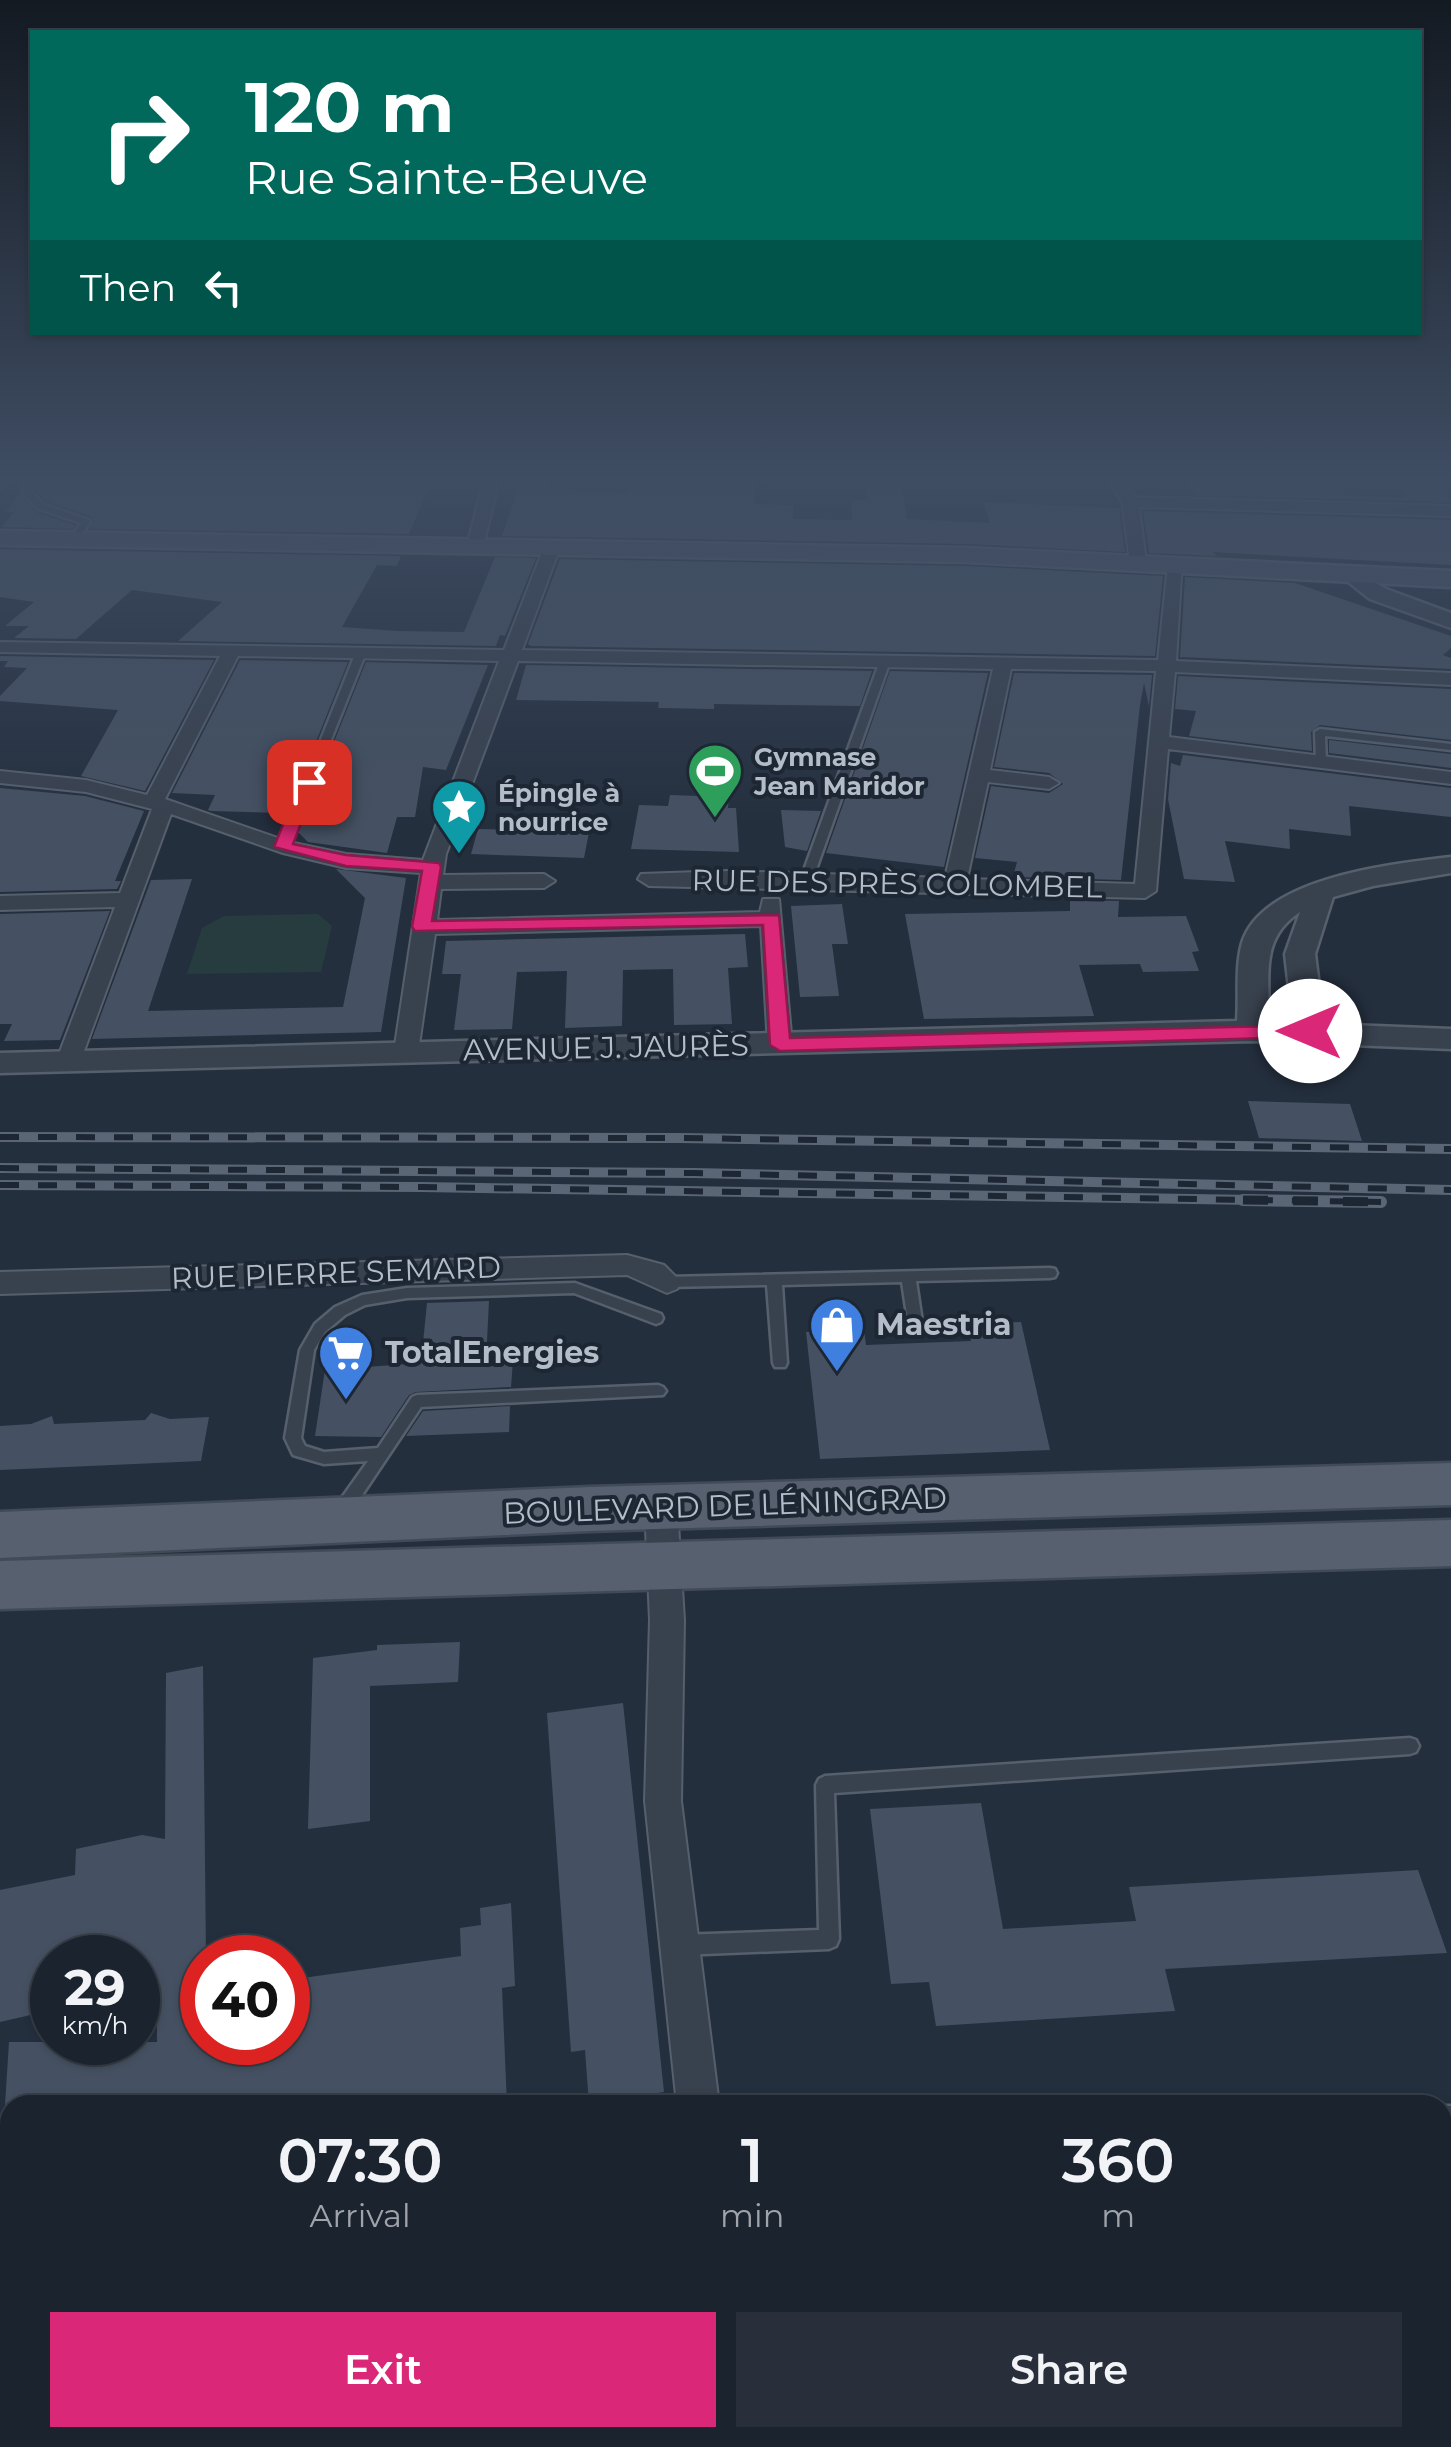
<!DOCTYPE html>
<html lang="en">
<head>
<meta charset="utf-8">
<style>
  :root { --surface:#1b232e; --page:#282f3a; --text:#f1f3f6; --muted:#a0a4aa; --line:#39404a; --accent:#db2777 }
  body { margin:0; font-family:Montserrat,sans-serif; background:var(--page); color:var(--text); height:100vh; display:flex; flex-direction:column; font-size:38px; white-space:nowrap }
  * { box-sizing:border-box; margin:0 }
  p { font-size:32px; color:var(--muted) }
  .icon { flex:none; width:55px; height:55px; fill:none; stroke:currentColor; stroke-width:2; stroke-linecap:round; stroke-linejoin:round }
  .map { position:relative; flex:1; overflow:hidden }
  .drawer { position:absolute; left:0px; top:2095px; width:1452px; height:352px; display:flex; flex-direction:column; background:var(--surface); border-radius:30px 30px 0 0; box-shadow:0 2px 8px #0004,0 0 0 2px var(--line) }
  .drawer>* { flex:none }
  .guide { position:absolute; left:30px; top:30px; width:1392px; height:305px; border-radius:0px; box-shadow:0 2px 8px #0004,0 0 0 2px var(--line); background:#00695c; color:#fff; overflow:hidden }
  .speed { position:absolute; left:30px; top:1935px; display:flex; gap:20px; font-size:50px; font-weight:700; text-align:center }
  .speed>* { display:grid; place-content:center; width:130px; height:130px; border-radius:50%; background:var(--surface); box-shadow:0 2px 8px #0004,0 0 0 2px var(--line); line-height:1 }
  .speed small { font-size:25px; font-weight:400 }
  .speed .limit { border:15px solid #d22; background:#fff; color:#111 }
  .pin { position:absolute; display:grid; place-items:center; width:85px; height:85px; color:#fff; margin:-42px; border-radius:20px; box-shadow:0 5px 15px #0006 }
  .me { position:absolute; width:110px; margin:-55px; rotate:270deg; stroke-linejoin:round; filter:drop-shadow(0 0 8px #0008) }
  .turn { display:flex; align-items:center; gap:35px; height:210px; padding:0 50px; font-size:45px }
  .turn .icon { width:130px; height:130px; stroke-width:2.5 }
  .turn b { display:block; font-size:70px; line-height:85px }
  .then { display:flex; align-items:center; height:95px; padding:0 50px; background:#0003; gap:20px; font-size:38px }
  .eta { display:flex; justify-content:space-evenly; align-items:center; height:170px; text-align:center }
  .eta b { font-size:60px; font-weight:600; line-height:70px }
  .primary-button { display:flex; gap:20px; margin-top:auto; padding:20px 50px }
  .primary-button a { flex:1; height:115px; border-radius:0px; background:var(--accent); color:#fff; font-size:40px; font-weight:600; line-height:115px; text-align:center }
  .primary-button a+a { background:var(--page); color:var(--text) }
  .map>svg:first-child { display:block }
  .green { fill:#263c3f }
  .building { fill:#455162 }
  .lines { fill:none; stroke-linecap:round; stroke-linejoin:round }
  .service-casing { stroke:#565f6c; stroke-width:5 }
  .minor-casing { stroke:#565f6c; stroke-width:4 }
  .tertiary-casing { stroke:#565f6c; stroke-width:5 }
  .secondary-casing { stroke:#565f6c; stroke-width:5 }
  .primary-casing { stroke:#414a57; stroke-width:5 }
  .service { fill:#38414e; fill-rule:evenodd }
  .minor { fill:#38414e; fill-rule:evenodd }
  .tertiary { fill:#38414e; fill-rule:evenodd }
  .secondary { fill:#465061; fill-rule:evenodd }
  .primary { fill:#56606e; fill-rule:evenodd }
  .rail-far1-casing { stroke:#5a6575; stroke-width:10 }
  .rail-casing { stroke:#5a6575; stroke-width:12 }
  .rail-far1 { stroke:#1d2633; stroke-width:6; stroke-dasharray:19; stroke-linecap:butt }
  .rail { stroke:#1d2633; stroke-width:9; stroke-dasharray:25; stroke-linecap:butt }
  .route { fill:#db2777; stroke:#8e194d; stroke-width:2.5 }
  .labels { text-anchor:middle; stroke-width:8; stroke-linejoin:round; paint-order:stroke }
  .far-poi-label { font-size:25px; font-weight:bold; fill:#b4bcc9; stroke:#1d2633; text-anchor:start }
  .street-label { font-size:30px; fill:#b4bcc9; stroke:#1d2633 }
  .poi-label { font-size:30px; font-weight:bold; fill:#b4bcc9; stroke:#1d2633; text-anchor:start }
</style>
</head>
<body>
<div class="map">
<svg width="1451" height="2447" viewBox="0 0 1451 2447">
  <rect width="100%" height="100%" fill="#242f3e"/>
  <path class="green" d="M318 914 332 926 321 972 187 974 202 928 224 916Z"/>
  <path class="building" d="M286 482H431L409 534 90 529 93 520 90 516 47 502 36 491V484L44 482Z
    M520 482H549L548 489H570L569 492 629 493 630 482H756L754 504 793 505V519L852 520 851 500H867L866 488H873V482H901L907 519 990 523 983 502 1119 508 1125 552 967 544 502 536Z
    M1186 482H1341L1344 495 1405 498 1400 482H1445L1451 502 1196 495Z
    M20 492 38 513 75 525 73 529 2 527 14 512H6Z
    M1143 511 1451 520V565L1212 552 1217 556 1149 553Z
    M0 549 401 556 397 566 377 565 342 627 398 631 464 632 495 557 536 558 505 636 500 635 496 646 178 641 222 602 132 590 76 639 14 638 29 626H5L34 602 0 597Z
    M560 559 967 566 1163 576 1155 656 531 646 528 644Z
    M1185 577 1295 583 1451 636V648L1443 655 1451 658V669L1180 657Z
    M0 656 214 660 145 791 81 776 118 710 0 701V696L27 668 4 667 8 661H0Z
    M240 660 348 662 285 819 279 813 211 811 208 810 215 795 172 793Z
    M366 662 488 665 446 770 423 767 415 817H397L387 853 308 842 298 832Z
    M526 665 872 671 860 706 714 704V709L658 708 659 702 516 700Z
    M890 671 988 673 944 867 826 853Z
    M1014 673 1152 675 1149 706 1144 683 1140 705 1121 880 1013 877 1017 862 975 858 991 786 1049 793 1063 784 1049 773 994 767Z
    M1178 676 1451 689V740L1320 725 1311 732 1312 751 1189 736 1196 711 1175 709Z
    M1329 740 1451 754V768L1329 753Z
    M1183 755 1451 788V817L1349 806 1351 836 1289 829 1290 849 1225 841 1235 882 1184 879 1168 799 1171 763 1180 766Z
    M0 788 85 796 144 811 115 881H121L117 889 0 892Z
    M670 795 729 797 728 808H736L739 852 631 849 639 805 668 806Z
    M781 810 821 811 807 851 785 847Z
    M478 829 589 832 584 858 471 854Z
    M336 869 406 878 381 1032 92 1039 151 880 192 879 148 1011 343 1007 365 898Z
    M1070 900 1119 901 1118 917 1186 916 1199 951 1192 952 1199 971 1143 972 1140 964 1079 965 1094 1016 924 1019 905 914 1070 911Z
    M842 904 848 944H832L839 996 800 997 791 906Z
    M110 911 60 1040 4 1041 12 1024H0V914Z
    M745 934 748 967 728 968 732 1024 674 1025 673 969 623 970 622 1026 565 1028 567 971 517 972 512 1029 454 1030 461 974H442L446 941Z
    M1248 1101 1350 1104 1362 1141 1259 1138Z
    M489 1301 486 1361 513 1360 511 1387 416 1392 409 1395 381 1437 315 1436 325 1370 421 1363 427 1303Z
    M1021 1322 1050 1450 820 1459 806 1332 864 1330 866 1345 971 1341 967 1324Z
    M510 1406 509 1432 406 1436 423 1411Z
    M151 1413 170 1419 209 1417 201 1461 0 1470V1426L31 1424 52 1416 54 1424 145 1420Z
    M460 1642 458 1682 370 1686V1821L308 1829 313 1658 377 1650V1645Z
    M203 1666 206 1958H202V2042H288V1980L461 1956 460 1928 481 1925 480 1908 511 1903 515 1986 502 1988 507 2105H5L9 2042H157V1985L138 1990V1958H51L48 2011 0 2022V1890L75 1875 76 1849 142 1835 165 1839 166 1673Z
    M623 1703 664 2092 589 2104 585 2050 571 2052 547 1713Z
    M981 1803 1003 1929 1136 1921 1129 1887 1418 1870 1447 1953 1165 1969 1175 2011 936 2026 929 1982 891 1984 870 1809Z"/>
  <g class="lines">
    <g class="service-casing">
      <path id="service" d="M24 482H32V493L45 505 89 520 90 522 77 541 70 539 81 523 39 509 24 494Z
        M361 649 366 652 288 847 283 850 279 849 278 847 356 652Z
        M885 658 890 661 812 881 806 884 802 883 800 881 880 661Z
        M1320 729 1451 744V750L1325 736 1326 762 1321 765 1316 762 1315 732Z
        M1050 1268 1055 1269 1057 1273 1055 1277 1050 1278 916 1281 923 1328 921 1332H911L909 1328 902 1282 782 1285 787 1363 785 1367H775L773 1363 767 1285 667 1287 662 1286 660 1282 662 1278 667 1277Z
        M575 1283 661 1314 663 1318 661 1322 656 1324 574 1293 407 1298 365 1305 345 1315 325 1332 314 1350 301 1438 305 1446 324 1452 378 1448 412 1397 417 1395 658 1385 663 1387 666 1391 663 1395 421 1407 348 1516 342 1518 336 1516 334 1511 336 1506 368 1461 324 1464 293 1455 285 1438 300 1350 315 1324 335 1307 362 1295 407 1288Z
        M1410 1738 1416 1740 1419 1746 1416 1752 1410 1754 834 1793 839 1939 836 1946 829 1949 680 1955 673 1952 670 1945 673 1938 680 1935 819 1930 816 1785 819 1779 825 1776Z"/>
    </g>
    <g class="minor-casing">
      <path id="minor" d="M0 482H9L0 489Z
        M483 482H499L483 546 475 551 467 546Z
        M1109 482H1125L1135 497 1451 506V516L1139 507 1146 562 1138 567 1130 562 1122 502Z
        M552 542 560 547 522 650 1158 660 1168 564 1182 560 1176 661 1451 673V685L1175 672 1169 737 1451 772V784L1168 749 1156 891 1145 898 649 886 638 879 641 874 728 871 945 878 993 669 518 661 446 854 443 875 544 874 555 881 544 888 441 889 437 920 760 912 763 899H779L792 1045 789 1051 780 1053 768 1045 761 926 435 934 418 1052 415 1058H397L394 1052 421 873 346 868 283 853 171 814 80 1062 77 1068H59L56 1062 115 907 0 910V896L120 893 152 809 86 792 0 783V771L86 780 147 795 220 656 0 652V642L504 650 544 547ZM238 656 499 661 423 860 346 854 289 842 165 799ZM1011 669 1156 671 1135 884 967 879 988 782 1049 789 1059 783 1049 777 990 770Z
        M627 1255 664 1265 681 1282 677 1289 667 1293 627 1275 0 1294V1272Z
        M661 1494 672 1498 677 1507 684 1620 681 1801 719 2105H677L645 1801 650 1620 645 1507 650 1498Z"/>
    </g>
    <g class="tertiary-casing">
      <path id="tertiary" d="M1348 566 1386 589 1451 613V628L1370 599 1337 573Z
        M1451 857V873L1373 886 1333 897 1315 954 1324 1024 1451 1029V1049L1251 1041 0 1073V1053L1237 1021C1239 996 1235 968 1242 943 1262 877 1393 864 1451 857ZM1300 912 1285 954 1293 1023 1268 1022C1271 977 1258 940 1300 912Z
        M1442 2106H1451V2160H1442Z
        M599 2438H672L668 2447H595Z"/>
    </g>
    <g class="secondary-casing">
      <path id="secondary" d="M0 531 967 548 1451 571V587L967 562 0 545Z"/>
    </g>
    <g class="primary-casing">
      <path id="primary" d="M1451 1463V1505L590 1531 0 1558V1512L590 1487Z
        M1451 1520V1566L0 1609V1561Z"/>
    </g>
    <use href="#service" class="service"/>
    <use href="#minor" class="minor"/>
    <use href="#tertiary" class="tertiary"/>
    <use href="#secondary" class="secondary"/>
    <use href="#primary" class="primary"/>
    <g class="rail-far1-casing">
      <path id="rail-far1" d="M0 1137 679 1138 1451 1149
        M0 1168 694 1173 1451 1190
        M0 1185 422 1187 1381 1202"/>
    </g>
    <g class="rail-casing">
      <path id="rail" d="M1243 1200 1381 1202"/>
    </g>
    <use href="#rail-far1" class="rail-far1"/>
    <use href="#rail" class="rail"/>
  </g>
  <linearGradient id="sky" x2="0" y2="1"><stop stop-color="#141a22"/><stop offset="0.58" stop-color="#3f4d63"/><stop offset="1" stop-color="#3f4d63" stop-opacity="0"/></linearGradient>
  <rect width="1451" height="825" fill="url(#sky)"/>
  <path class="route" d="M309 777 317 782 293 844 346 855 439 863 441 867 432 921 779 915 790 1038 1310 1025 1320 1031 1310 1037 780 1051 770 1045 763 925 415 931 412 927 422 871 346 866 274 847 300 782Z"/>
  <defs>
    <g id="stadium-pin" transform="scale(2.875)"><path d="M0 17L-7.5 6A9.5 9.5 0 1 1 7.5 6Z" fill="#2e9e5b" stroke="#1d2633"/><path d="M0-5a6.5 5 0 1 0 0 10a6.5 5 0 1 0 0-10ZM-3.5-1.8h7v3.6h-7Z" fill="#fff"/></g>
    <g id="sight-pin" transform="scale(2.875)"><path d="M0 17L-7.5 6A9.5 9.5 0 1 1 7.5 6Z" fill="#0f9aa8" stroke="#1d2633"/><path d="M0-6L1.8-2.2L6-1.7L2.9 1.2L3.7 5.4L0 3.3L-3.7 5.4L-2.9 1.2L-6-1.7L-1.8-2.2Z" fill="#fff"/></g>
    <g id="shop-pin" transform="scale(2.875)"><path d="M0 17L-7.5 6A9.5 9.5 0 1 1 7.5 6Z" fill="#3f7fe0" stroke="#1d2633"/><path d="M-5-2.5h2.3a2.7 3.5 0 0 1 5.4 0H5L5.5 6h-11ZM-1.5-2.5h3a1.5 2.3 0 0 0-3 0Z" fill="#fff"/></g>
    <g id="supermarket-pin" transform="scale(2.875)"><path d="M0 17L-7.5 6A9.5 9.5 0 1 1 7.5 6Z" fill="#3f7fe0" stroke="#1d2633"/><path d="M-6-5.5h2.5l.6 2H6L4.5 2H-2.5L-4.4-4H-6ZM-1.5 3.2a1.3 1.3 0 1 0 .1 0ZM3 3.2a1.3 1.3 0 1 0 .1 0Z" fill="#fff"/></g>
  </defs>
  <g fill-rule="evenodd">
    <use href="#stadium-pin" x="715" y="771"/>
    <use href="#sight-pin" x="459" y="807"/>
    <use href="#shop-pin" x="837" y="1325"/>
    <use href="#supermarket-pin" x="346" y="1353"/>
  </g>
  <g class="labels">
    <g class="far-poi-label">
      <text x="754" y="766">Gymnase<tspan x="754" dy="29">Jean Maridor</tspan></text>
      <text x="498" y="802">Épingle à<tspan x="498" dy="29">nourrice</tspan></text>
    </g>
    <g class="street-label">
      <text transform="translate(897 884) rotate(1)" y="10">RUE DES PRÈS COLOMBEL</text>
      <text transform="translate(606 1048) rotate(-1)" y="10">AVENUE J. JAURÈS</text>
      <text transform="translate(336 1273) rotate(-2)" y="10">RUE PIERRE SEMARD</text>
      <text transform="translate(725 1506) rotate(-2)" y="10">BOULEVARD DE LÉNINGRAD</text>
    </g>
    <g class="poi-label">
      <text x="876" y="1335">Maestria</text>
      <text x="385" y="1363">TotalEnergies</text>
    </g>
  </g>
</svg>
<div class="speed"><div>29<small>km/h</small></div><div class="limit">40</div></div>
<div class="pin" style="left:309px;top:782px;background:#d93025"><svg class="icon" aria-label="arrive" viewBox="0 0 24 24"><path d="M6 21V4h12l-3 4 3 4H6"/></svg></div>
<svg class="me" style="left:1310px;top:1031px" viewBox="-20 -20 40 40"><circle r="19" fill="#fff"/><path d="M0-13L10 11 0 6-10 11z" fill="#db2777"/></svg>
<div class="guide">
<div class="turn"><svg class="icon" aria-label="right" viewBox="0 0 24 24"><path d="M7 20v-9h11M14 6l5 5-5 5"/></svg><div><b>120 m</b>Rue Sainte-Beuve</div></div>
<div class="then">Then<svg class="icon" aria-label="left" viewBox="0 0 24 24"><path d="M17 20v-9H6M10 6l-5 5 5 5"/></svg></div>
</div>
<section class="drawer">
<div class="eta">
<div><b>07:30</b><p>Arrival</p></div>
<div><b>1</b><p>min</p></div>
<div><b>360</b><p>m</p></div>
</div>
<div class="primary-button"><a>Exit</a><a>Share</a></div>
</section>
</div>
</body>
</html>
